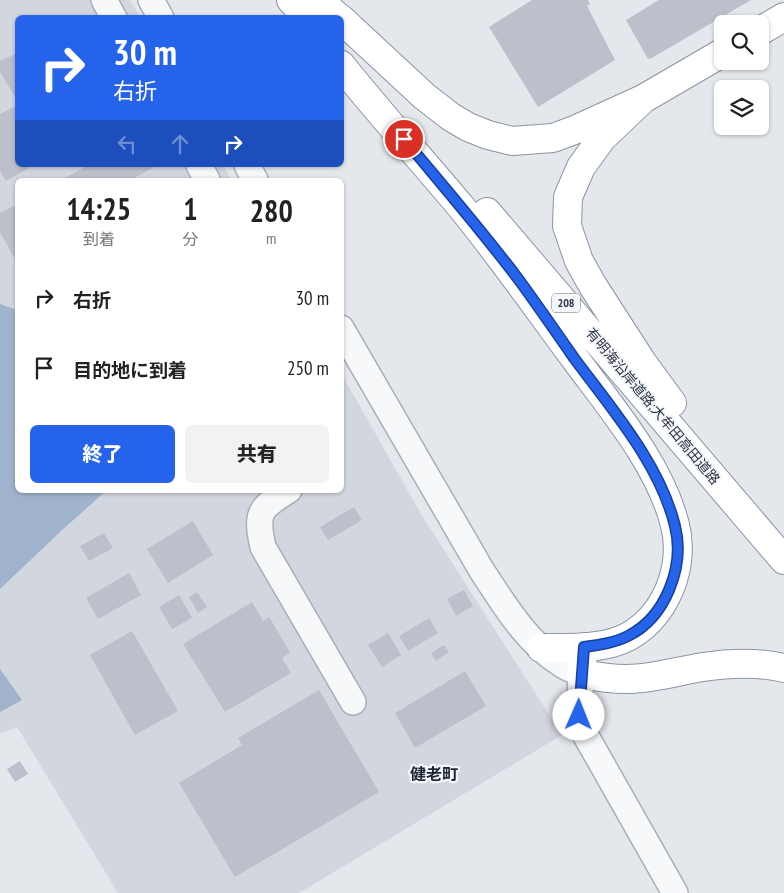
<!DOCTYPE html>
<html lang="ja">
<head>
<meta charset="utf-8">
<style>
  :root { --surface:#fff; --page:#f2f2f2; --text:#222; --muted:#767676; --accent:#2563eb }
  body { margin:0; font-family:"PT Sans Narrow","Noto Sans JP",sans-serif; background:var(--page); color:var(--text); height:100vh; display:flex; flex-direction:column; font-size:19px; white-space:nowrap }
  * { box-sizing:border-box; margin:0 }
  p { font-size:16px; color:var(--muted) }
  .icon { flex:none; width:28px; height:28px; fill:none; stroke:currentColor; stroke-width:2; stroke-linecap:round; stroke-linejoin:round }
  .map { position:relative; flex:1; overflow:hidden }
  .details { position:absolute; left:15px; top:178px; width:329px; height:315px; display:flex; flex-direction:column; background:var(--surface); border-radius:8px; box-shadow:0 1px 4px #0004 }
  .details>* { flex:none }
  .top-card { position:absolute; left:15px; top:15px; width:329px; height:152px; border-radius:8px; box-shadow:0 1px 4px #0004; background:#2563eb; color:#fff; overflow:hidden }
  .controls { position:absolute; left:714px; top:15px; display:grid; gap:10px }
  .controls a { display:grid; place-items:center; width:55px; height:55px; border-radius:8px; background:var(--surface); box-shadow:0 1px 4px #0004; font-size:25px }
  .pin { position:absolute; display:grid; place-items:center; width:42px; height:42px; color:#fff; margin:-21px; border:2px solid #fff; border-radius:50%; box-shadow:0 1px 5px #0007 }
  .me { position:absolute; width:55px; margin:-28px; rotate:1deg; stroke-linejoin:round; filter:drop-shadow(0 0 4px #0008) }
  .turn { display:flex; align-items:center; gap:18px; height:105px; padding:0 15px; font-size:22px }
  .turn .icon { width:65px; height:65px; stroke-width:2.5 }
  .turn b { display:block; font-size:35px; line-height:42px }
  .lanes { display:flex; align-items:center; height:48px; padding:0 15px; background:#0003; justify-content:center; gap:25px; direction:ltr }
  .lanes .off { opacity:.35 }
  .eta { display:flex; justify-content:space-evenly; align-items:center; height:85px; text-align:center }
  .eta b { font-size:30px; font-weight:800; line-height:35px }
  .cta { display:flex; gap:10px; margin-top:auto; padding:10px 15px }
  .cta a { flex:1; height:58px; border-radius:8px; background:var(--accent); color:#fff; font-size:20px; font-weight:800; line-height:58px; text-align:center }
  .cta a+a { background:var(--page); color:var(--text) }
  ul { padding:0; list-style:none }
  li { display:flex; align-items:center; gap:15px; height:70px; padding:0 15px }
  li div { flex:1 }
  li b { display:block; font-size:19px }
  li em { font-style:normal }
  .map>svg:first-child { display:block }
  .built { fill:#d2d6de }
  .water { fill:#9fb4cc }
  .building { fill:#bbc0ca }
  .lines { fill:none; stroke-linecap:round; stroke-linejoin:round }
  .minor-casing { stroke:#a9aeb7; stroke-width:28 }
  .highway-casing { stroke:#8b94a3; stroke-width:30 }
  .minor { stroke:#f7f8fa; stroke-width:25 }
  .highway { stroke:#fff; stroke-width:28 }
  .route-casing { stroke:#184099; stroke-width:12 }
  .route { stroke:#2563eb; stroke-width:9 }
  .labels { text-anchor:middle; stroke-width:4.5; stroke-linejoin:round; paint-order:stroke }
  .shield { fill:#f4f6f9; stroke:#676e7b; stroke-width:1 }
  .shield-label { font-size:12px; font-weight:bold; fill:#2b3445 }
  .street-label { font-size:14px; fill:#2b3445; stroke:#f4f6f9 }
  .quarter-label { font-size:16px; font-weight:bold; fill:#1d2536; stroke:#f4f6f9 }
</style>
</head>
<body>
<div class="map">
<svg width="784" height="893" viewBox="0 0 784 893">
  <rect width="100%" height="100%" fill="#e4e7ec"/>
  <path class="built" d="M0 0H130L140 17 18 18V165H223L232 180H18V490H341V373L421 514 562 735 299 893H118L17 727 0 734Z"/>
  <path class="water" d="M0 304 17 310 18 490H107L61 531 0 589Z
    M0 669 22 700 0 712Z"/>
  <path class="building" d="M532 0H588L590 4 587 6 615 60 538 107 489 27Z
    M659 0H751L650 59V58L648 59 626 20Z
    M18 53V94L14 95 0 72V61Z
    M18 105V165H34L6 181 0 171V114Z
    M89 165H158L130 180H61Z
    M18 204V260L16 261 0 232V213Z
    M354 507 362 520 328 540 320 527Z
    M193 521 213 555 168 583 147 549Z
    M104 533 113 548 89 561 80 546Z
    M129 573 141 595 98 619 86 598Z
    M464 590 473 606 456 616 447 599Z
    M197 592 207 607 198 613 189 597Z
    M179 595 192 618 172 629 159 607Z
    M252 602 263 621 269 617 290 652 282 658 291 673 225 712 183 644Z
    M429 618 438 633 408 651 399 636Z
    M132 631 178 711 135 735 90 655Z
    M388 633 401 655 382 667 368 645Z
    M444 645 449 652 436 661 431 653Z
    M465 671 486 706 415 748 395 713Z
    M319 690 379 792 235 877 179 783 242 745 238 738Z
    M20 761 28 774 15 782 7 769Z"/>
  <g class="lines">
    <g class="minor-casing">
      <path id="minor" d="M104 0 114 18
        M151 0 161 18
        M199 165 207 180
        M247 165 255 180
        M341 328 482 571C504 604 526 642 561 664 567 668 575 671 581 674L579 715 586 736 675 893
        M289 490C260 508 255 512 263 547L353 702"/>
    </g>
    <g class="highway-casing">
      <path id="highway" d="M291 0 308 18
        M319 0 339 18
        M341 19 424 96 451 117 468 127 488 135 512 141 553 138 577 129 643 99 722 53
        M760 31 784 17
        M341 65C380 114 422 160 462 208 502 257 538 309 576 360 612 409 660 465 675 525 687 572 660 630 612 643 588 649 564 648 541 648
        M643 99 602 138 581 167 568 197 567 226 579 261 593 286 642 362 672 403
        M487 212 784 560
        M584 647 581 674C597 677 612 679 627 679 653 679 678 671 703 667 730 663 758 662 784 668"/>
    </g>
    <use href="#minor" class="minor"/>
    <use href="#highway" class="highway"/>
  </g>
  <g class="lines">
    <g class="route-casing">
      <path id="route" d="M404 139C443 186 483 232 519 280 538 306 556 332 574 358 611 408 660 464 675 526 685 566 666 617 628 636 614 643 599 645 584 647L579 715"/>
    </g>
    <use href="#route" class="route"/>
  </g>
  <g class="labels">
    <rect class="shield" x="552" y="293.5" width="28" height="19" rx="4"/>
    <g class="shield-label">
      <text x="566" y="307">208</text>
    </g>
    <g class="street-label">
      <text transform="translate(653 406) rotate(50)" y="5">有明海沿岸道路;大牟田高田道路</text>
    </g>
    <g class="quarter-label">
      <text x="434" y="780">健老町</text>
    </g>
  </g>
</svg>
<div class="controls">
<a><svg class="icon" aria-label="search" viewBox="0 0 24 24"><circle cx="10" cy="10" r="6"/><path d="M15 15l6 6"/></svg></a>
<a><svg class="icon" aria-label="layers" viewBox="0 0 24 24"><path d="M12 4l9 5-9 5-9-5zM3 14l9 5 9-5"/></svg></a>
</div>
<div class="pin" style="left:404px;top:139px;background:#d93025"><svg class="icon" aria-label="arrive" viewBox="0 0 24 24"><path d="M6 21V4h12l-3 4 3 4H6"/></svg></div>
<svg class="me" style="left:579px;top:715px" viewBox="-20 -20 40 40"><circle r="19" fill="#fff"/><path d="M0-13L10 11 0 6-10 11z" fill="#2563eb"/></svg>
<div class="top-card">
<div class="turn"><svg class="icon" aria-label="right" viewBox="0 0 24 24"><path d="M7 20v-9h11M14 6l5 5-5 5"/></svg><div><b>30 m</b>右折</div></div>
<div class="lanes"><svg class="icon off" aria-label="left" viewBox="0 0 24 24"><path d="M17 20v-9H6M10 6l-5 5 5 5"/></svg><svg class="icon off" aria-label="ahead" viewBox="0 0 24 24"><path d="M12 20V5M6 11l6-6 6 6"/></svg><svg class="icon" aria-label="right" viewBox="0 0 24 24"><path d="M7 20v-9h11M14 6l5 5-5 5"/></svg></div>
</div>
<section class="details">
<div class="eta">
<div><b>14:25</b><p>到着</p></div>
<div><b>1</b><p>分</p></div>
<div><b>280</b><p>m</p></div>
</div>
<ul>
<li><svg class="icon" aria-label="right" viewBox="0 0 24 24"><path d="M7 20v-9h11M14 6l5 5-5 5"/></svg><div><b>右折</b></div><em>30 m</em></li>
<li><svg class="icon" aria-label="arrive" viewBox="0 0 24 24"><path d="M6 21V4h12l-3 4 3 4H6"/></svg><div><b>目的地に到着</b></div><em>250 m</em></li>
</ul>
<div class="cta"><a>終了</a><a>共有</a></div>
</section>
</div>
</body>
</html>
